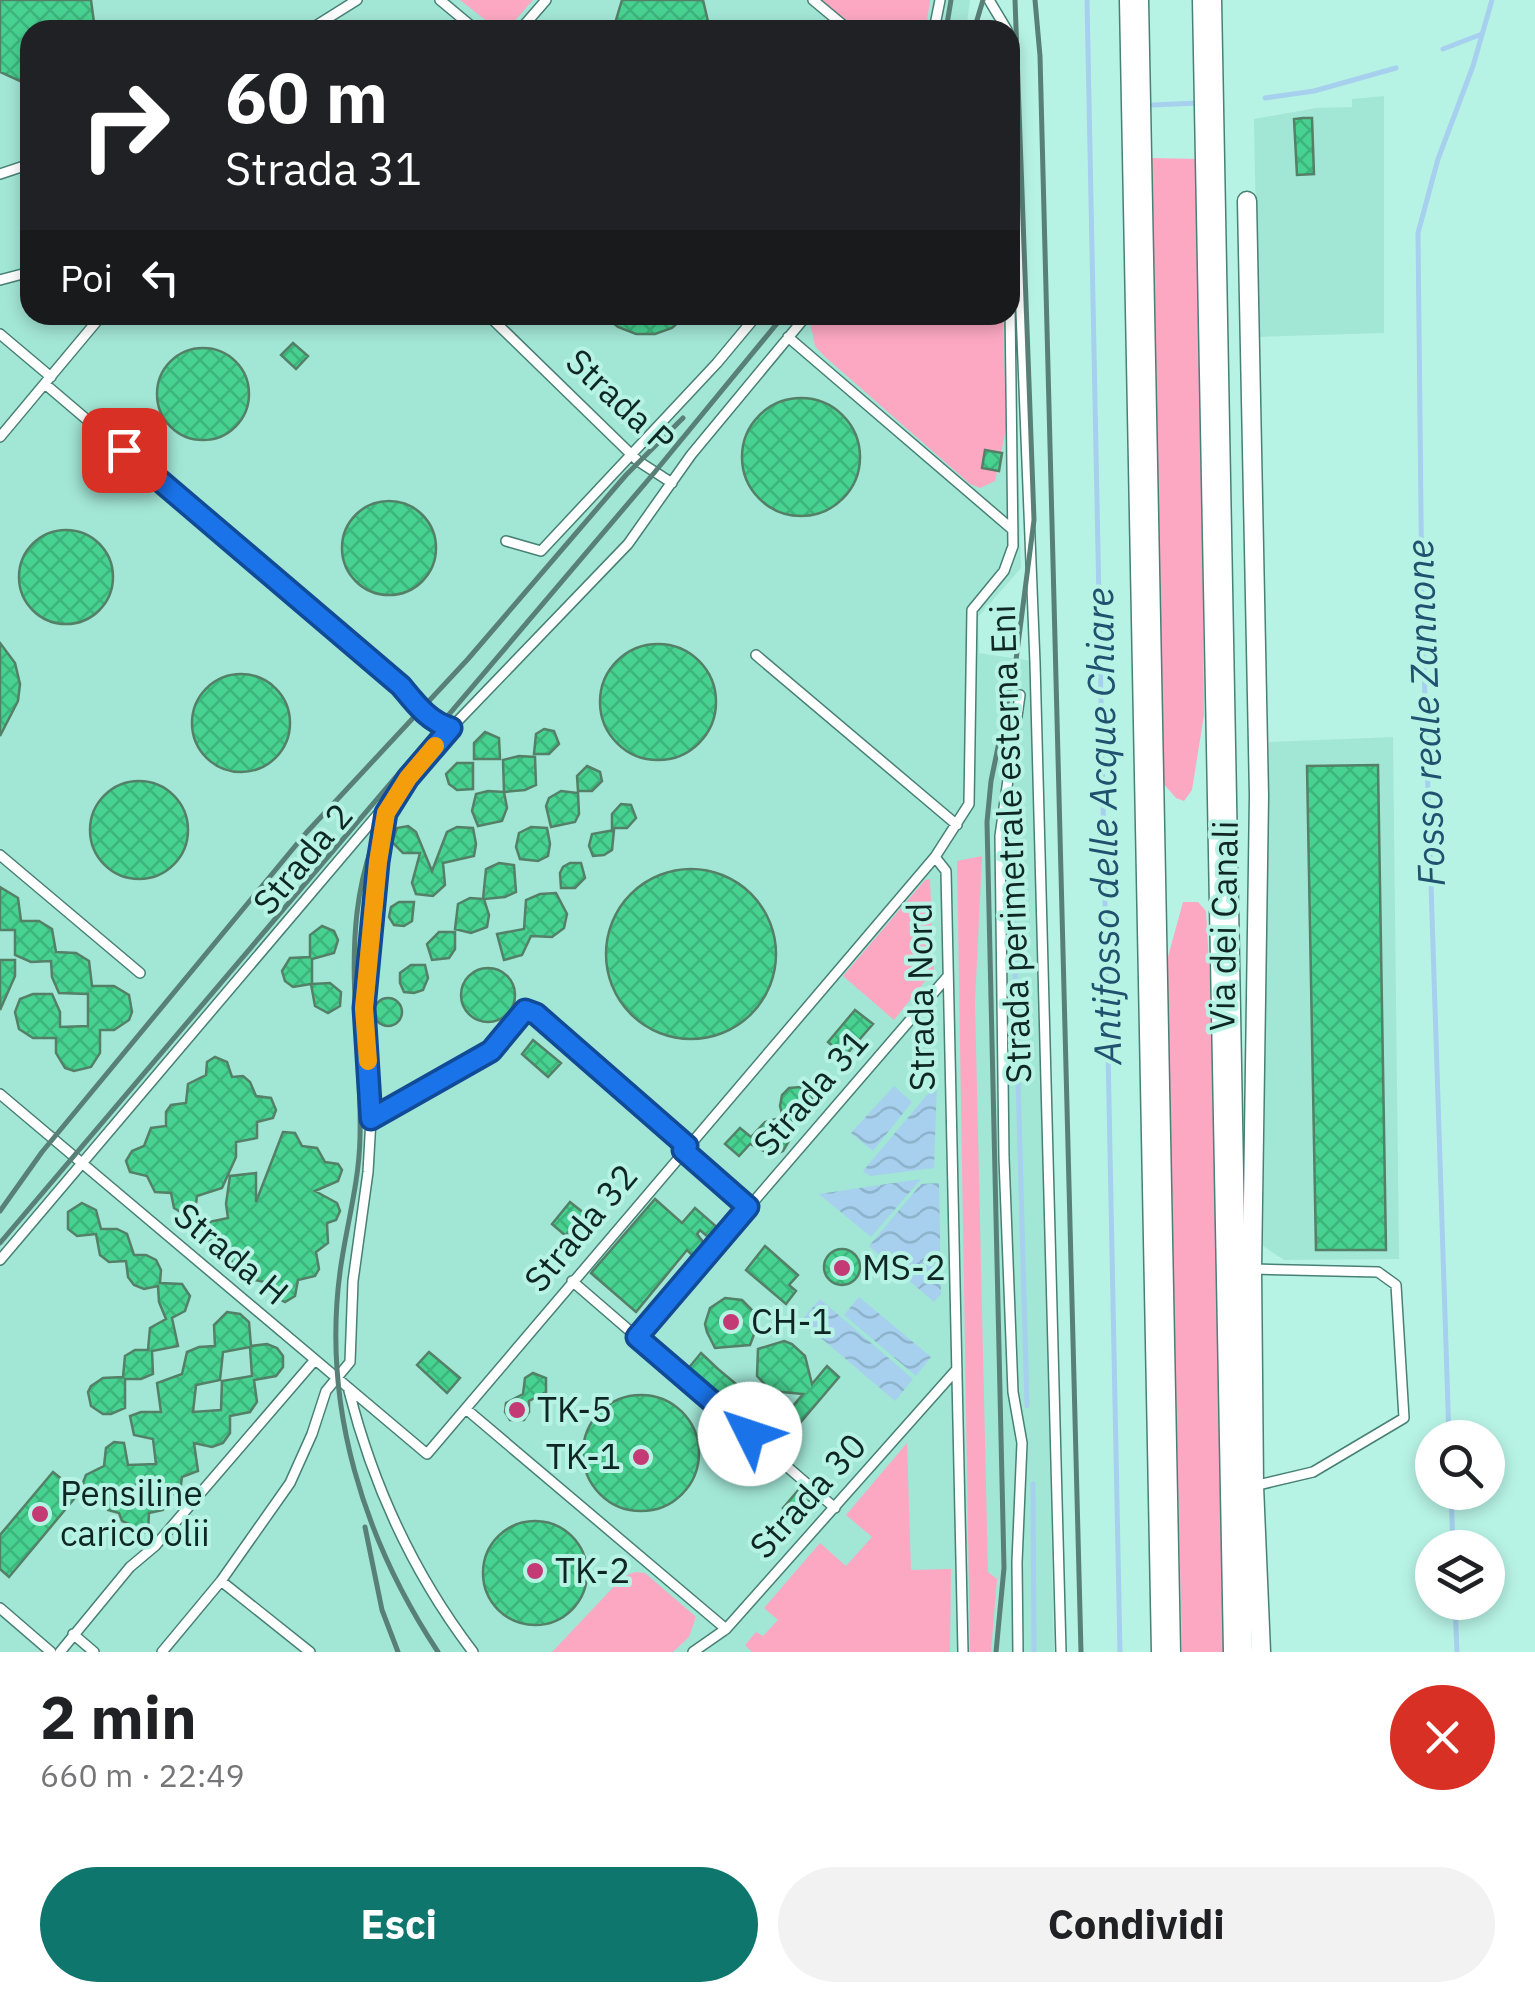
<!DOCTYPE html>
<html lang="it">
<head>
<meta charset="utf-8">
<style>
  :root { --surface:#fff; --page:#f2f2f2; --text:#202124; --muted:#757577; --accent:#0f766e }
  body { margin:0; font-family:"IBM Plex Sans",sans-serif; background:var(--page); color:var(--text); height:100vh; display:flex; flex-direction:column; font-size:38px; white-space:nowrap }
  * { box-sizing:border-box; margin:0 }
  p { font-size:32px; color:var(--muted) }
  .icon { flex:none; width:55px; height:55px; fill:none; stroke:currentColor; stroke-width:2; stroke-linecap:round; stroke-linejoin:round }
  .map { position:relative; height:1652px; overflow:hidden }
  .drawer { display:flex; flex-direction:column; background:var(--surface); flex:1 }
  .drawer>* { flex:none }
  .banner { position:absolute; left:20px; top:20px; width:1000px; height:305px; border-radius:30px; box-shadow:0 5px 15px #0003; background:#202124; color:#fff; overflow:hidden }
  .tools { position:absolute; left:1415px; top:1420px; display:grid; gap:20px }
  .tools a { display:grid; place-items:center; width:90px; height:90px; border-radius:50%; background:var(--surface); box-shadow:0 5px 15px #0003; font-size:50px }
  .pin { position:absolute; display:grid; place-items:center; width:85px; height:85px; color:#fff; margin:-42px; border-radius:20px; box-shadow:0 5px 15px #0006 }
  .me { position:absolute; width:110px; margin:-55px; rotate:311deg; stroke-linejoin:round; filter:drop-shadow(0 0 8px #0008) }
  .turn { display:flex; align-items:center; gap:35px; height:210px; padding:0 40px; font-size:45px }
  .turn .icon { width:130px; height:130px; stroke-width:2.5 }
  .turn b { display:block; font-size:70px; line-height:85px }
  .then { display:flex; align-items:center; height:95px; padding:0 40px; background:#0003; gap:20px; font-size:38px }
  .round { display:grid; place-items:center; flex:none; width:105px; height:105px; border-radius:52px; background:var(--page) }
  .overview { display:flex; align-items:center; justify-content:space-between; height:170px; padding:0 40px }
  h1 { font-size:60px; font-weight:800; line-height:75px }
  .primary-button { display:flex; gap:20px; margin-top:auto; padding:20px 40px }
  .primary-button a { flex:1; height:115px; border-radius:60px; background:var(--accent); color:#fff; font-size:40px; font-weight:800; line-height:115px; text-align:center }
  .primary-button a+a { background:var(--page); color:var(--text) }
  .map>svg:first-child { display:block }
  .built { fill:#a2e6d6 }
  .grass { fill:#fca8c3 }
  .water { fill:url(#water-waves) }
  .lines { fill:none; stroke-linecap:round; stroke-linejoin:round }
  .stream { stroke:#a6d0ee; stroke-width:5 }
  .building { fill:url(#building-cross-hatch); stroke:#538067; stroke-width:2.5; fill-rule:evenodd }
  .service-casing { stroke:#478074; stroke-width:12 }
  .minor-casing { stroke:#478074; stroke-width:21 }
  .trunk-casing { stroke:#478074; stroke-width:31 }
  .service { stroke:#fff; stroke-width:9 }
  .minor { stroke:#fff; stroke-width:18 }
  .trunk { stroke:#fff; stroke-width:28 }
  .rail { stroke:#588077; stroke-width:5 }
  .route-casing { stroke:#114b97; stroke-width:25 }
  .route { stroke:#1a73e8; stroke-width:18 }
  .slow { stroke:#f59e0b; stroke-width:18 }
  .poi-dot { fill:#c33a74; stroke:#b7f3e5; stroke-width:4 }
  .labels { text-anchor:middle; stroke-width:8; stroke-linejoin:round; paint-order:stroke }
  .street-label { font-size:35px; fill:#0f2722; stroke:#b7f3e5 }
  .poi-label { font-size:35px; fill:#0f2722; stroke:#b7f3e5; text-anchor:start }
  .water-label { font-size:38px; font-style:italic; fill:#20516f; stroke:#b7f3e5 }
</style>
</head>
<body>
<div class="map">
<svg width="1535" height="1652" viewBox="0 0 1535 1652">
  <defs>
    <pattern id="water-waves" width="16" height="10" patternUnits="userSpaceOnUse" patternTransform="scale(2.5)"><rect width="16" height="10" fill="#a6d0ee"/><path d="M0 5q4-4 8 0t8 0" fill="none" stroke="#8eb3cc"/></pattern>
    <pattern id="building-cross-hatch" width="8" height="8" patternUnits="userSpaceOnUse" patternTransform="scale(2.5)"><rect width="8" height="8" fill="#48d291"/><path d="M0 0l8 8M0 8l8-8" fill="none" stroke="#3eb47d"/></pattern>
  </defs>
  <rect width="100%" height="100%" fill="#b7f3e5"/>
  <path class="built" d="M0 0H970L966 30H30V315H1010V160L1021 568 978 617 979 653 1032 661 1054 1652H0Z
    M1384 96V333L1258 337 1254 119 1316 108 1352 107V99Z
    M1393 737 1399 1259 1284 1260 1263 1246 1269 742Z"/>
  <path class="grass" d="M460 0H533L511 25 498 30Z
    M820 0H930L927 22 922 30H855Z
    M1151 158 1199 159 1204 715 1192 790 1184 801 1176 798 1162 782Z
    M818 315H1003L1006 429 995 481 980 488 970 484 823 355 815 346 811 326Z
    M982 856 975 1002 988 1572 997 1579 991 1652H970L957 861Z
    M930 879 934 970 894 1020 843 976 925 880Z
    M1183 902H1198L1206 911 1212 1015 1226 1652H1182L1166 964Z
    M907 1443 911 1570 951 1569 950 1652H752L745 1645 756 1632 763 1636 778 1620 764 1608 820 1543 846 1566 872 1537 846 1515Z
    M635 1572 645 1573 696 1617 689 1637 673 1652H552L623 1577Z"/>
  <path class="water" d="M937 1083 934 1168 870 1176 863 1171Z
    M894 1086 912 1102 873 1151 851 1133Z
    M921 1179 871 1237 819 1194Z
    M939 1183 941 1294 934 1302 869 1246 921 1184Z
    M859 1297 931 1357 916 1376 844 1315Z
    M820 1299 913 1379 895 1401 801 1321Z"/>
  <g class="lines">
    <path class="stream" d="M1087 0 1120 1652
      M1443 49 1482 34
      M1265 98 1314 91 1396 68
      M1153 105 1197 103
      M1022 850 1012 860 1027 1406
      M1449 1438 1422 607 1418 233 1438 159 1473 66 1492 0
      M1033 1484 1034 1652
      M1451 1492 1453 1548
      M1455 1602 1457 1652"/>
  </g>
  <path class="building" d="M0 0H91L95 30H30V81H20L0 72Z
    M622 0H703L710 30H613Z
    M1303 118H1312L1314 174 1297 175 1294 119Z
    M603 315H687L672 328 655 334H636L618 327Z
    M293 343 308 356 296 369 281 355Z
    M157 394a46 46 0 1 1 92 0a46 46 0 1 1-92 0Z
    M742 457a59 59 0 1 1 118 0a59 59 0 1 1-118 0Z
    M985 450 1002 453 999 471 982 468Z
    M342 548a47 47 0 1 1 94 0a47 47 0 1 1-94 0Z
    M19 577a47 47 0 1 1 94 0a47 47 0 1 1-94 0Z
    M0 643 15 663 20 684 18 701 0 736Z
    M600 702a58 58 0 1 1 116 0a58 58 0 1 1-116 0Z
    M192 723a49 49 0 1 1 98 0a49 49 0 1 1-98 0Z
    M544 729 554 731 559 744 549 754H534L536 734Z
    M485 732 499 738 500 759H474V743Z
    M519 756 535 757 536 785 525 790 504 792 507 808 502 821 478 826 472 811 476 794 488 791 504 792 503 760Z
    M457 763H473V789L457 790 449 784 446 774Z
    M1378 765 1386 1250H1316L1307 766Z
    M587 766 600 772 602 781 592 791H578L577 776Z
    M90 830a49 49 0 1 1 98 0a49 49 0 1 1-98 0Z
    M561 791 578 793 579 814 575 822 551 827 546 806 549 798Z
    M621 804 631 805 636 818 627 828H612V814Z
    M408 826 416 832 432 871 447 832 457 827 473 828 476 844 474 856 443 863 445 885 433 896 416 894 412 883 420 853H403L392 842 397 828Z
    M531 827 547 828 550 844 548 856 538 861 520 859 516 847 519 833Z
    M614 830 612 850 604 855 593 856 589 846 592 834Z
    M499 863 514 865 516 892 505 897 484 899 489 915 487 927 471 933 455 929 458 904 470 898 483 899 486 869Z
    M570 863H581L585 878 575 888H561L560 873 563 867Z
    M606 954a85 85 0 1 1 170 0a85 85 0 1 1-170 0Z
    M0 887 18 898 21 921H39L52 929 56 952 76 953 89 961 92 986H114L129 995 132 1012 129 1020 114 1030H100V1053L91 1067 74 1071 65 1068 56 1053V1038H33L19 1029 15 1012 20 999 33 994H52L60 1012V1027L88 1026V994L59 993 52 977 51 961 31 962 15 955V930H0Z
    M556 893 567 914 564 928 552 937 531 936 522 955 504 960 497 934 524 929 526 900 540 894Z
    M399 902H414L412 921 404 926 394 925 389 917 391 907Z
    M322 926 334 931 338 940 334 953 312 959V984L330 983 341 992 340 1006 328 1013 315 1006 311 984 293 987 285 981 282 971 290 958 310 957V935Z
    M439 932H455V949L449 958 432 960 427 944Z
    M0 960H15V976L0 1010Z
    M411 965H425L428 978 423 990 414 993 404 992 400 983V973Z
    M461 995a27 27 0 1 1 54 0a27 27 0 1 1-54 0Z
    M374 1012a14 14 0 1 1 28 0a14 14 0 1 1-28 0Z
    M855 1010 873 1024 845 1056 828 1042Z
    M533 1040 561 1063 548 1077 522 1054Z
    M215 1057 227 1062 232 1077 243 1076 250 1082 256 1096 271 1098 276 1110 273 1118 257 1122V1138L236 1142V1157L222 1188 197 1196 195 1212 184 1214 174 1208 171 1193 155 1192 147 1176 130 1172 126 1161 132 1151 144 1146 151 1128 166 1126V1112L171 1105 186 1103 188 1084 206 1075 207 1062Z
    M800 1087 812 1096 813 1107 807 1117 786 1122 789 1141 783 1151 772 1155 750 1144 739 1156 725 1144 740 1128 751 1137 765 1122 783 1117 780 1106 782 1095 789 1088Z
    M283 1132 295 1133 302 1146 317 1148 325 1162 338 1164 342 1170 338 1181 315 1191 337 1203 340 1211 336 1220 327 1223 328 1243 316 1252 319 1269 315 1276 298 1280 295 1296 285 1302 275 1297 273 1284 255 1280 250 1265 232 1262 225 1244 208 1241 203 1231 204 1223 228 1218 226 1204 230 1176 256 1173V1202Z
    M655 1199 682 1223 695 1208 718 1228 709 1238 700 1230 697 1234 704 1243 693 1256 687 1250 636 1312 591 1273Z
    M570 1202 585 1214 566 1236 552 1224Z
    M82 1203 96 1210 101 1229H117L127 1234 134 1255H146L156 1260 161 1270 160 1283 182 1284 190 1296 185 1311 172 1318 178 1346 152 1351 153 1374 141 1379H125V1408L111 1414H103L91 1406 88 1392 91 1386 103 1378 123 1377 125 1356 135 1350H148L150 1328 166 1319 159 1302 158 1286 144 1289 134 1285 128 1277 126 1261 109 1262 100 1255 96 1234 77 1236 68 1229V1212Z
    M765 1246 798 1275 789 1285 796 1291 786 1304 746 1270Z
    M824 1267a18 18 0 1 1 36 0a18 18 0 1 1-36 0Z
    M725 1298 742 1300 754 1312 756 1329 750 1345 715 1348 707 1332 705 1324 710 1308Z
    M227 1312 240 1314 249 1322 251 1346 267 1344 277 1348 283 1356V1367L276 1376 254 1380 257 1402 250 1412 230 1416V1433L223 1443 212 1447 194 1443 198 1471 182 1477 180 1492 167 1497 163 1510 149 1513 148 1532 138 1534 133 1526 122 1521 119 1513 108 1510 105 1494H94L81 1488 86 1475 104 1466 106 1448 114 1442 124 1443 128 1465 156 1464 153 1439 134 1435 130 1416 141 1412H161L157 1383 182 1374 187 1352 199 1347 215 1346 214 1325ZM250 1347 252 1376 222 1381 221 1410 193 1412 196 1385 220 1380 223 1352Z
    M784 1341 792 1344 805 1356 812 1384 827 1366 839 1377 800 1423 788 1412 803 1394 771 1391 757 1376 758 1349Z
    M429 1352 460 1378 447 1393 417 1365Z
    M701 1353 718 1369 742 1389 732 1388 722 1399 687 1370Z
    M533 1373 546 1378V1392L529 1401V1412L524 1420H510L505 1412 506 1403 523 1394 525 1378Z
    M583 1453a58 58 0 1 1 116 0a58 58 0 1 1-116 0Z
    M53 1472 79 1493 9 1577 0 1569V1535Z
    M800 1488 811 1498 794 1517 783 1508Z
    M483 1573a52 52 0 1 1 104 0a52 52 0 1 1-104 0Z"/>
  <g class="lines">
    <g class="service-casing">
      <path id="service" d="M440 0 476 30
        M813 0 849 30
        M989 0 1007 30
        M309 30 357 0
        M520 30 546 0
        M934 30 940 0
        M1010 35 1035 663 1061 1652
        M0 174 30 164
        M0 280 30 272
        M488 315 638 461 672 483
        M0 334 51 377
        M788 337 1013 530
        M45 384 401 687C415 703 429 722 451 728
        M0 437 102 315
        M506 541 541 551 717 363 757 315
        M756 655 957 825
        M0 855 140 973
        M0 1094 427 1454 935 857
        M371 1119 364 1009 378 862 386 813 391 806
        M683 1150 748 1207
        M0 1260 451 728 628 544 691 455 807 315
        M1253 1269 1378 1272 1396 1285 1404 1418 1313 1472 1254 1486
        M572 1281 835 1508
        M637 1337 948 976
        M349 1391C373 1486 413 1573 473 1652
        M466 1409 726 1629
        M221 1581 310 1652
        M0 1608 51 1652
        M73 1634 94 1652
        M60 1652 130 1567 155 1546 314 1361
        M162 1652 221 1581 290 1483 312 1434 326 1391 350 1362 353 1281 368 1172 371 1119 491 1051 525 1009 536 1014 687 1146
        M693 1652 726 1629 957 1369
        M963 1652 946 871 935 857 969 804 972 610 1004 571 1013 546 1010 307
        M1018 1652 1017 1562 1022 1443 1013 1392 1004 1158 1000 836 1020 695"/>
    </g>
    <g class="minor-casing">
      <path id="minor" d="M1247 201 1259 796 1252 1269 1254 1486 1261 1652"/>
    </g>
    <g class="trunk-casing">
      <path id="trunk" d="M1134 0 1166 1652
        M1207 0 1238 1652"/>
    </g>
    <use href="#service" class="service"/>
    <use href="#minor" class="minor"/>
    <use href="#trunk" class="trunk"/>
    <path class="rail" d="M1035 0 1040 56 1081 1652
      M946 30 951 0
      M974 30 983 0
      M401 784C328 904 363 1010 360 1138 359 1184 346 1227 340 1272 322 1407 364 1540 438 1652
      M0 1211 42 1152 306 833 468 659 626 475 683 418
      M0 1243 654 473 784 315
      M365 1527 382 1610 398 1652
      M996 1652 1004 1568 987 822 991 781 1016 660 1034 520 1015 0"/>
  </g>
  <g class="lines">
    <g class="route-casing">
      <path id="route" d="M124 450 401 686C415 703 429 722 451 728L408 778 386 813 378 862 364 1008 371 1119 491 1051 525 1010 536 1014 687 1146 683 1150 748 1207 637 1337 750 1434"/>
    </g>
    <use href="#route" class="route"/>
    <path class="slow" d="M368 1061 364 1008 378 862 386 813 408 778 435 746"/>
  </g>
  <g class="poi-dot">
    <circle cx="842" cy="1268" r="10"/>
    <circle cx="731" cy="1322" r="10"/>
    <circle cx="517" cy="1410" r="10"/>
    <circle cx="641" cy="1457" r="10"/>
    <circle cx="40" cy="1514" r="10"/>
    <circle cx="535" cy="1571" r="10"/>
  </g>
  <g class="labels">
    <g class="street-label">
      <text transform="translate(620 401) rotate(43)" y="12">Strada P</text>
      <text transform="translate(1011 844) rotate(-92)" y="12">Strada perimetrale esterna Eni</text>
      <text transform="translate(303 859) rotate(-50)" y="12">Strada 2</text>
      <text transform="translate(1224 926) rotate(-89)" y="12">Via dei Canali</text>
      <text transform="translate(921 997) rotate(-91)" y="12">Strada Nord</text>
      <text transform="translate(811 1093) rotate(-49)" y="12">Strada 31</text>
      <text transform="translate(581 1228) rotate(-50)" y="12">Strada 32</text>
      <text transform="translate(231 1254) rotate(40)" y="12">Strada H</text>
      <text transform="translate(808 1496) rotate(-48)" y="12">Strada 30</text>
    </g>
    <g class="poi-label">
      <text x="862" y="1280">MS-2</text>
      <text x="751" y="1334">CH-1</text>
      <text x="537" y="1422">TK-5</text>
      <text x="621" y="1469" text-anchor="end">TK-1</text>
      <text x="60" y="1506">Pensiline<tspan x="60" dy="40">carico olii</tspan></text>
      <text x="555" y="1583">TK-2</text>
    </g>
    <g class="water-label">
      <text transform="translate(1426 713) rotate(-92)" y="13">Fosso reale Zannone</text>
      <text transform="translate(1104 826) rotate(-91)" y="13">Antifosso delle Acque Chiare</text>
    </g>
  </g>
</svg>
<div class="tools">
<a><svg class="icon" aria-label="search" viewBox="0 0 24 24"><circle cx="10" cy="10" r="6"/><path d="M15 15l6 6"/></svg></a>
<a><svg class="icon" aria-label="layers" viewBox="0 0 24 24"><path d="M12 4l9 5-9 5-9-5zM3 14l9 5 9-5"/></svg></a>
</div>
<div class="pin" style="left:124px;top:450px;background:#d93025"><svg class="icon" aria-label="arrive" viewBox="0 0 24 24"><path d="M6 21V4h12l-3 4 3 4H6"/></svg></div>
<svg class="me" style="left:750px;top:1434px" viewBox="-20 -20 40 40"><circle r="19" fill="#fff"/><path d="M0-13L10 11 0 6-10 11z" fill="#1a73e8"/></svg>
<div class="banner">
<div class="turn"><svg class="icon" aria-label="right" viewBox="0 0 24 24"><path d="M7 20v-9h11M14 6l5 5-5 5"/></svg><div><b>60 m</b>Strada 31</div></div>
<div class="then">Poi<svg class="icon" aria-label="left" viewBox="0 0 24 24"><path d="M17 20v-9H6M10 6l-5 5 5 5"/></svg></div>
</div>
</div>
<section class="drawer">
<div class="overview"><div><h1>2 min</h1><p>660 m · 22:49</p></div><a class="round" style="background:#d93025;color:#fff"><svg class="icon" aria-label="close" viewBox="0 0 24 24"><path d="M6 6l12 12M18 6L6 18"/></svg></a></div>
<div class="primary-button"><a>Esci</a><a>Condividi</a></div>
</section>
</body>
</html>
